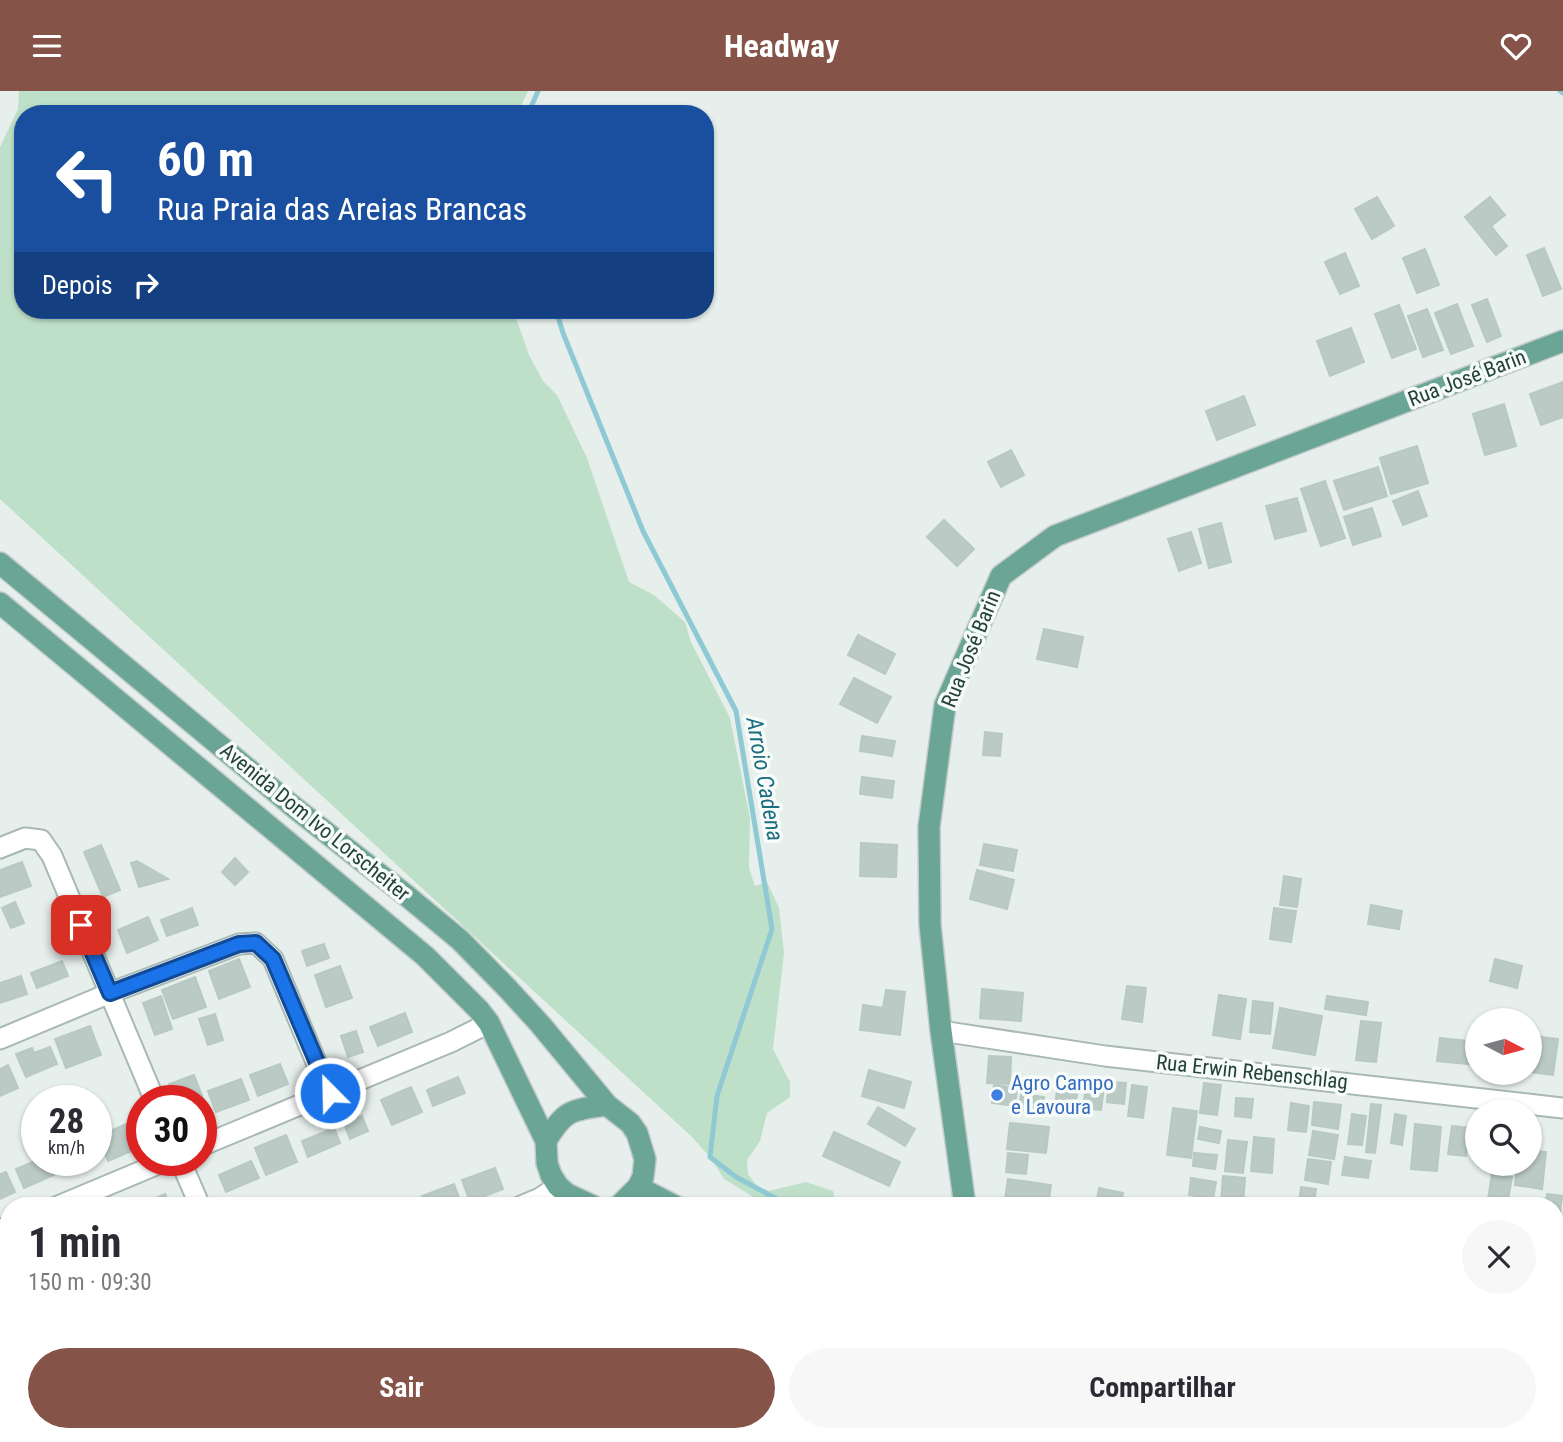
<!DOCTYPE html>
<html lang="pt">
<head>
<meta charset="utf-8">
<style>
  :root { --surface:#fff; --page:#f7f7f7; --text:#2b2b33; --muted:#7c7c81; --accent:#855347 }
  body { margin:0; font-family:"Roboto Condensed",sans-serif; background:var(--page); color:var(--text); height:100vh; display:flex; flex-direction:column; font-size:26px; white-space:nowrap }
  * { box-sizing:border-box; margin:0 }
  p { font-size:23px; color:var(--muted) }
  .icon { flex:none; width:38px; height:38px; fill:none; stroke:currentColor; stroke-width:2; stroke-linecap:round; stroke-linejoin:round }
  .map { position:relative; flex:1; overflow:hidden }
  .sheet { position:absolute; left:0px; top:1106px; width:1564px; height:245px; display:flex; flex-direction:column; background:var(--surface); border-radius:28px 28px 0 0; box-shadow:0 2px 5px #0004 }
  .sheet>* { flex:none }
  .banner { position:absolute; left:14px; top:14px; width:700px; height:214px; border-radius:28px; box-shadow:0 2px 5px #0004; background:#1a4fa0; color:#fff; overflow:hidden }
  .needle { width:46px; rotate:96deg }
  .tools { position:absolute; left:1465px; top:917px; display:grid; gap:14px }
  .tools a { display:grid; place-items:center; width:77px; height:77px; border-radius:50%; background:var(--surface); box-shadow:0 2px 5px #0004; font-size:35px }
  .speed { position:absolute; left:21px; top:994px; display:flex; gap:14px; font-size:35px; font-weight:700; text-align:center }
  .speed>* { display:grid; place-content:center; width:91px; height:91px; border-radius:50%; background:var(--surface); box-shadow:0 2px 5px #0004; line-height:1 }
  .speed small { font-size:18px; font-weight:400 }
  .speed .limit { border:10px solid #d22; background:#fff; color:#111 }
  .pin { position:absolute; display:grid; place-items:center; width:60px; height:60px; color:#fff; margin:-30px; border-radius:14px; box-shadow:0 4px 10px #0006 }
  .me { position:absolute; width:77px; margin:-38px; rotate:337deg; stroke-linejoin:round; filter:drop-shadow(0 0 5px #0008) }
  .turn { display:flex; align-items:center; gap:24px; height:147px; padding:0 28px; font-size:32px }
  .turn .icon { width:91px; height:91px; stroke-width:2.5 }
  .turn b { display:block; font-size:49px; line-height:60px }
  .then { display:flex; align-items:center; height:66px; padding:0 28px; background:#0003; gap:14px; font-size:26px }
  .round { display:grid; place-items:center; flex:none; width:74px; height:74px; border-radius:37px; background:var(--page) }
  .headline { display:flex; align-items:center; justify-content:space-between; height:119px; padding:0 28px }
  h1 { font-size:42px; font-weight:700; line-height:52px }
  .button { display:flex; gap:14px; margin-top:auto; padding:14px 28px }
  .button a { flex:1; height:80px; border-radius:42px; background:var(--accent); color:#fff; font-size:28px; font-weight:700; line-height:80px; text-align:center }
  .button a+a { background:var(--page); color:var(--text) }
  header { display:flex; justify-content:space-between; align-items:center; height:91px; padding:0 28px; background:var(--accent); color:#fff; font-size:32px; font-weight:700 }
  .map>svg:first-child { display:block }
  .green { fill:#bfe0c8 }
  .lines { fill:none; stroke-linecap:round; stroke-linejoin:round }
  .stream { stroke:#8ec9d4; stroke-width:5 }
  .building { fill:#bbcac4; stroke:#b8c9c2; stroke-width:2 }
  .minor-casing { stroke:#a8b8b2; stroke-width:23 }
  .major-casing { stroke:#c2cac8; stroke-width:24 }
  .minor { stroke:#fff; stroke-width:19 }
  .major { stroke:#6aa596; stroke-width:21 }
  .route-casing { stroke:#114b97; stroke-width:18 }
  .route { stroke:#1a73e8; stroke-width:12 }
  .shop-dot { fill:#3f7fe0; stroke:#f7fbf9; stroke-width:2.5 }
  .labels { text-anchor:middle; stroke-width:7; stroke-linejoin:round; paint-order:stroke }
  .street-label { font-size:21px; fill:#24423a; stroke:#f7fbf9 }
  .shop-label { font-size:21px; fill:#366cbe; stroke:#f7fbf9; text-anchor:start }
  .water-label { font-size:23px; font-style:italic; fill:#1c6f80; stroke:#f7fbf9 }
</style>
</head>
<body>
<header><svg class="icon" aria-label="menu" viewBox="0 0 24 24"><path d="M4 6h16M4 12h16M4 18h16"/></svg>Headway<svg class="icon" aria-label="heart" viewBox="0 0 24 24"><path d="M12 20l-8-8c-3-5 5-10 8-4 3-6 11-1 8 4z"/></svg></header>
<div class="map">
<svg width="1563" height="1351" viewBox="0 0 1563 1351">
  <rect width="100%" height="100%" fill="#e6efeb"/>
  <path class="green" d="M19 0H528L517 23H23V219H515V224L529 264 543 290 557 304 587 367 629 491 654 504 685 531 691 551 730 627 750 727 749 777 755 795 767 791 779 817 784 862 773 958 790 991V1006L767 1022 760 1050 747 1069 748 1083 757 1095 769 1100 806 1091 833 1100 837 1115H768L724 1088 710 1066 692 1046 0 408V56L18 18Z
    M702 1342H772V1351H703Z"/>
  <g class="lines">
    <path class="stream" d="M1560 0 1563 2
      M528 23 538 0
      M556 219 563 242 643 440 736 620 772 838 717 1005 710 1066 736 1086 790 1115
      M723 1342 725 1351
      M1234 1342 1244 1351"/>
  </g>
  <path class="building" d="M1377 106 1394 135 1372 148 1355 118Z
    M1490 106 1505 124 1491 135 1507 155 1496 164 1465 126Z
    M1544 157 1561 198 1543 205 1527 164Z
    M1425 158 1439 194 1417 202 1403 167Z
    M1345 162 1359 195 1340 203 1325 171Z
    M1487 208 1501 245 1487 251 1472 214Z
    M1457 213 1473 255 1451 263 1435 222Z
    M1399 214 1416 258 1392 267 1375 223Z
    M1427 218 1443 259 1423 266 1408 225Z
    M1351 237 1364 271 1330 285 1317 250Z
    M1563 291V326L1541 334 1530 303Z
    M1244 305 1255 334 1217 349 1206 320Z
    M1504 313 1516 355 1485 364 1473 323Z
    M1417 355 1428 392 1391 403 1380 367Z
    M1011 359 1024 384 1001 396 988 371Z
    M1378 376 1387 405 1344 419 1334 390Z
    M1325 390 1345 447 1321 455 1301 398Z
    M1418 400 1427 425 1403 434 1393 410Z
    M1297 407 1306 440 1275 448 1266 415Z
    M1372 417 1381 445 1353 454 1344 426Z
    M944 429 974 458 957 475 927 446Z
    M1221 432 1231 471 1209 477 1199 438Z
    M1191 441 1201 472 1179 480 1168 448Z
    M1044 538 1083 546 1077 576 1037 568Z
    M858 544 895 563 885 583 848 564Z
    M854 587 891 606 877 632 840 613Z
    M985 641 1002 643 1000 665 983 664Z
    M862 645 895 650 892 665 860 660Z
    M862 686 894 690 892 707 860 703Z
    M861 752 897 754 896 786 860 785Z
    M984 753 1017 759 1013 780 980 774Z
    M101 754 120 799 103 806 84 761Z
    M235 767 248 781 235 794 222 781Z
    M137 770 168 788 139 796 131 772Z
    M22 771 31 795 0 806V779Z
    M977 779 1014 789 1007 818 970 808Z
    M1284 785 1301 788 1297 816 1280 814Z
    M15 811 24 832 11 837 2 817Z
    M1371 814 1402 820 1399 838 1368 833Z
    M192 817 198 834 167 845 161 829Z
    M1274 817 1296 820 1291 851 1270 848Z
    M148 826 158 849 127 862 118 839Z
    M324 853 329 867 307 875 302 860Z
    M239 868 250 896 219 908 209 880Z
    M1495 868 1522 875 1517 897 1490 890Z
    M62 870 68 885 37 897 31 882Z
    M340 875 352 907 326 916 315 884Z
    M21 885 27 903 0 912V892Z
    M195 886 206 916 173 928 162 899Z
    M1127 895 1146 897 1142 931 1122 928Z
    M982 898 1023 902 1021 930 980 927Z
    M886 899 905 901 900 944 860 939 863 914 883 917Z
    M1219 904 1246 908 1240 948 1213 944Z
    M161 905 172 938 155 944 143 912Z
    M1327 905 1368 911 1366 924 1325 918Z
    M1253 910 1273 912 1270 943 1250 941Z
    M1280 917 1322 925 1315 964 1273 957Z
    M405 922 412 941 378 955 370 936Z
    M215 923 223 949 208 954 199 928Z
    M1361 930 1381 932 1376 971 1356 969Z
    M90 935 101 964 66 977 55 948Z
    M356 940 363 961 348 966 341 945Z
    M1534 945 1558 948 1553 984 1530 981Z
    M1440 947 1477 951V974L1437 970Z
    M50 956 57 973 26 986 16 963 32 957 34 962Z
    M989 965 1011 966 1010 993 987 992Z
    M280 973 288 993 258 1005 250 984Z
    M8 974 18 997 0 1005V978Z
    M869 979 911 991 904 1017 862 1005Z
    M194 984 210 1026 201 1029V1010H175L169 993Z
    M1060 984 1080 988 1074 1021 1054 1017Z
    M458 986 465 1002 433 1015 427 999Z
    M1087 987 1105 989 1101 1019 1083 1017Z
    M241 988 249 1009 216 1021 208 1000Z
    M1109 991 1126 992 1124 1013 1107 1011Z
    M1204 992 1221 994 1217 1024 1200 1022Z
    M994 994 1017 997 1015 1015 992 1012Z
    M1132 994 1147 996 1143 1027 1128 1025Z
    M411 996 422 1021 392 1034 381 1009Z
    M1021 1003 1044 1006 1042 1022 1019 1019Z
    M1236 1007 1253 1008 1251 1027 1235 1025Z
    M1314 1011 1341 1014 1338 1038 1312 1034Z
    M1291 1012 1309 1015 1306 1041 1288 1039Z
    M1371 1013 1381 1014 1375 1062 1366 1061Z
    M878 1016 915 1038 905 1055 868 1033Z
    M1173 1017 1197 1020 1191 1067 1167 1064Z
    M1352 1023 1366 1025 1362 1054 1348 1053Z
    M1395 1023 1406 1025 1402 1054 1391 1052Z
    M362 1025 368 1040 350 1048 344 1032Z
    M131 1031 141 1056 108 1070 98 1045Z
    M1010 1032 1049 1036 1046 1062 1007 1058Z
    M1415 1033 1441 1036 1437 1080 1411 1078Z
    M1452 1035 1470 1037 1466 1065 1448 1063Z
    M1200 1036 1221 1040 1219 1052 1198 1048Z
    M334 1037 340 1052 308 1066 302 1050Z
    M1313 1040 1338 1044 1334 1068 1309 1064Z
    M834 1041 900 1071 889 1095 823 1065Z
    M286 1044 297 1071 266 1084 255 1057Z
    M1254 1046 1274 1048 1272 1082 1251 1080Z
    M1228 1049 1247 1051 1243 1082 1225 1080Z
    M1530 1059 1546 1061 1542 1098 1515 1094 1517 1073H1530Z
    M1008 1062 1028 1064 1026 1083 1006 1081Z
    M1194 1062 1217 1064 1215 1078 1193 1075Z
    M1345 1066 1371 1070 1368 1087 1342 1084Z
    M1308 1068 1331 1071 1328 1093 1305 1089Z
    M38 1069H48L54 1084 24 1097 16 1078Z
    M60 1069H88L65 1080Z
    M251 1070 259 1087 226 1101 219 1084Z
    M495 1077 503 1098 470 1111 462 1089Z
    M6 1081 15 1101 0 1108V1083Z
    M1492 1083 1512 1086 1507 1115H1487Z
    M1223 1085 1245 1087 1243 1114 1221 1112Z
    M1191 1087 1216 1091 1213 1108 1189 1104Z
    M1008 1088 1051 1094 1048 1115H1004Z
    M454 1093 461 1112 454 1115H426L422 1105Z
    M1301 1096 1316 1098 1314 1113 1299 1110Z
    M1099 1097 1123 1102 1120 1115H1096Z
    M165 1103 170 1115H138Z
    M1547 1103 1562 1105 1558 1142 1556 1141V1115H1545Z
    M1556 1170 1563 1171V1195H1556Z
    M2 1239 9 1258V1266L0 1269V1240Z
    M1556 1245H1563V1270L1556 1269Z
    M9 1278V1302L0 1306V1282Z
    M328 1342H365V1345L347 1351H331Z
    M503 1342H509L511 1347 523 1342H535L538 1351H501L498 1344Z
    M589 1342H610L613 1351H585L582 1345Z
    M916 1342H942V1351H916Z
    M1039 1343 1105 1351H1038Z"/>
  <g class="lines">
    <g class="minor-casing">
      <path id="minor" d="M0 757 25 747 41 749 52 765 155 1010
        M941 940 1105 965 1563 1017
        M0 948 110 902 239 853 256 852 273 868 329 1002
        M201 1055 451 951 489 932
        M180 1069 200 1115
        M58 1115 168 1069
        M521 1115 540 1107 558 1095
        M0 1139 9 1135
        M0 1181 9 1202
        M1556 1222 1563 1223
        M0 1335 9 1331
        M69 1342 72 1351
        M296 1342 299 1351
        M657 1342 659 1351
        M429 1351 450 1342"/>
    </g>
    <g class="major-casing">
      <path id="major" d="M0 472 295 717 407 805 460 849 508 898 540 933 607 1014 630 1032 637 1042 645 1068 643 1086 638 1096 619 1115
        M0 512 425 865 479 919 489 932 546 1050 547 1072 551 1084 558 1095 567 1103 593 1115
        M546 1050C565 1018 572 1019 607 1014
        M638 1096 675 1115
        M965 1115 941 940 930 834 929 736 945 614 1001 485 1055 445 1563 250
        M992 1342 993 1351"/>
    </g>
    <use href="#minor" class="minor"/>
    <use href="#major" class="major"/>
  </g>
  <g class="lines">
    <g class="route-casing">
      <path id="route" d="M81 834 110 902 239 853 256 852 273 868 330 1002"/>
    </g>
    <use href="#route" class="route"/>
  </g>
  <circle class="shop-dot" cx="997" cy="1004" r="7"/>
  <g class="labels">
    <g class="street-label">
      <text transform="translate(1467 287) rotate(-21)" y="7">Rua José Barin</text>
      <text transform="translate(971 558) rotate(-68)" y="7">Rua José Barin</text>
      <text transform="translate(315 731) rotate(39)" y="7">Avenida Dom Ivo Lorscheiter</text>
      <text transform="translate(1252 981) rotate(6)" y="7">Rua Erwin Rebenschlag</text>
    </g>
    <g class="shop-label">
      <text x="1011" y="999">Agro Campo<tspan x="1011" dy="24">e Lavoura</tspan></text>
    </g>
    <g class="water-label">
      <text transform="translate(765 688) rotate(80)" y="8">Arroio Cadena</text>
    </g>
  </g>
</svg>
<div class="tools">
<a><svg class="needle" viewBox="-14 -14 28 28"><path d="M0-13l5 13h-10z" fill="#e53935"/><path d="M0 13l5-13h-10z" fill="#7c7c81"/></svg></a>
<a><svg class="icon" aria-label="search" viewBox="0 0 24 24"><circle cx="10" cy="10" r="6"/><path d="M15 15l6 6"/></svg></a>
</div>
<div class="speed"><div>28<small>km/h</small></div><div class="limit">30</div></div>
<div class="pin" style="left:81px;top:834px;background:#d93025"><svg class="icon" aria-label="arrive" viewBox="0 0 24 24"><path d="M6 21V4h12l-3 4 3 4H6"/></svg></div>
<svg class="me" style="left:330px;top:1002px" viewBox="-20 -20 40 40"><circle r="17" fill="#1a73e8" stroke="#fff" stroke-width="3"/><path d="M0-11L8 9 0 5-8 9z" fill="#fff"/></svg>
<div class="banner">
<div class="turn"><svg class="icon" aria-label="left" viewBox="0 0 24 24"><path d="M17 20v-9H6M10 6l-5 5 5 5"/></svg><div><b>60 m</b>Rua Praia das Areias Brancas</div></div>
<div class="then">Depois<svg class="icon" aria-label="right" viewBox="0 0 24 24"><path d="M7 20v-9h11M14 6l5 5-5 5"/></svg></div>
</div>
<section class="sheet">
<div class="headline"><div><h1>1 min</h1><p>150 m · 09:30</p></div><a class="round"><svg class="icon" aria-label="close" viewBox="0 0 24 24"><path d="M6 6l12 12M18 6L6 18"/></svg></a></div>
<div class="button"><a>Sair</a><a>Compartilhar</a></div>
</section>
</div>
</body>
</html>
